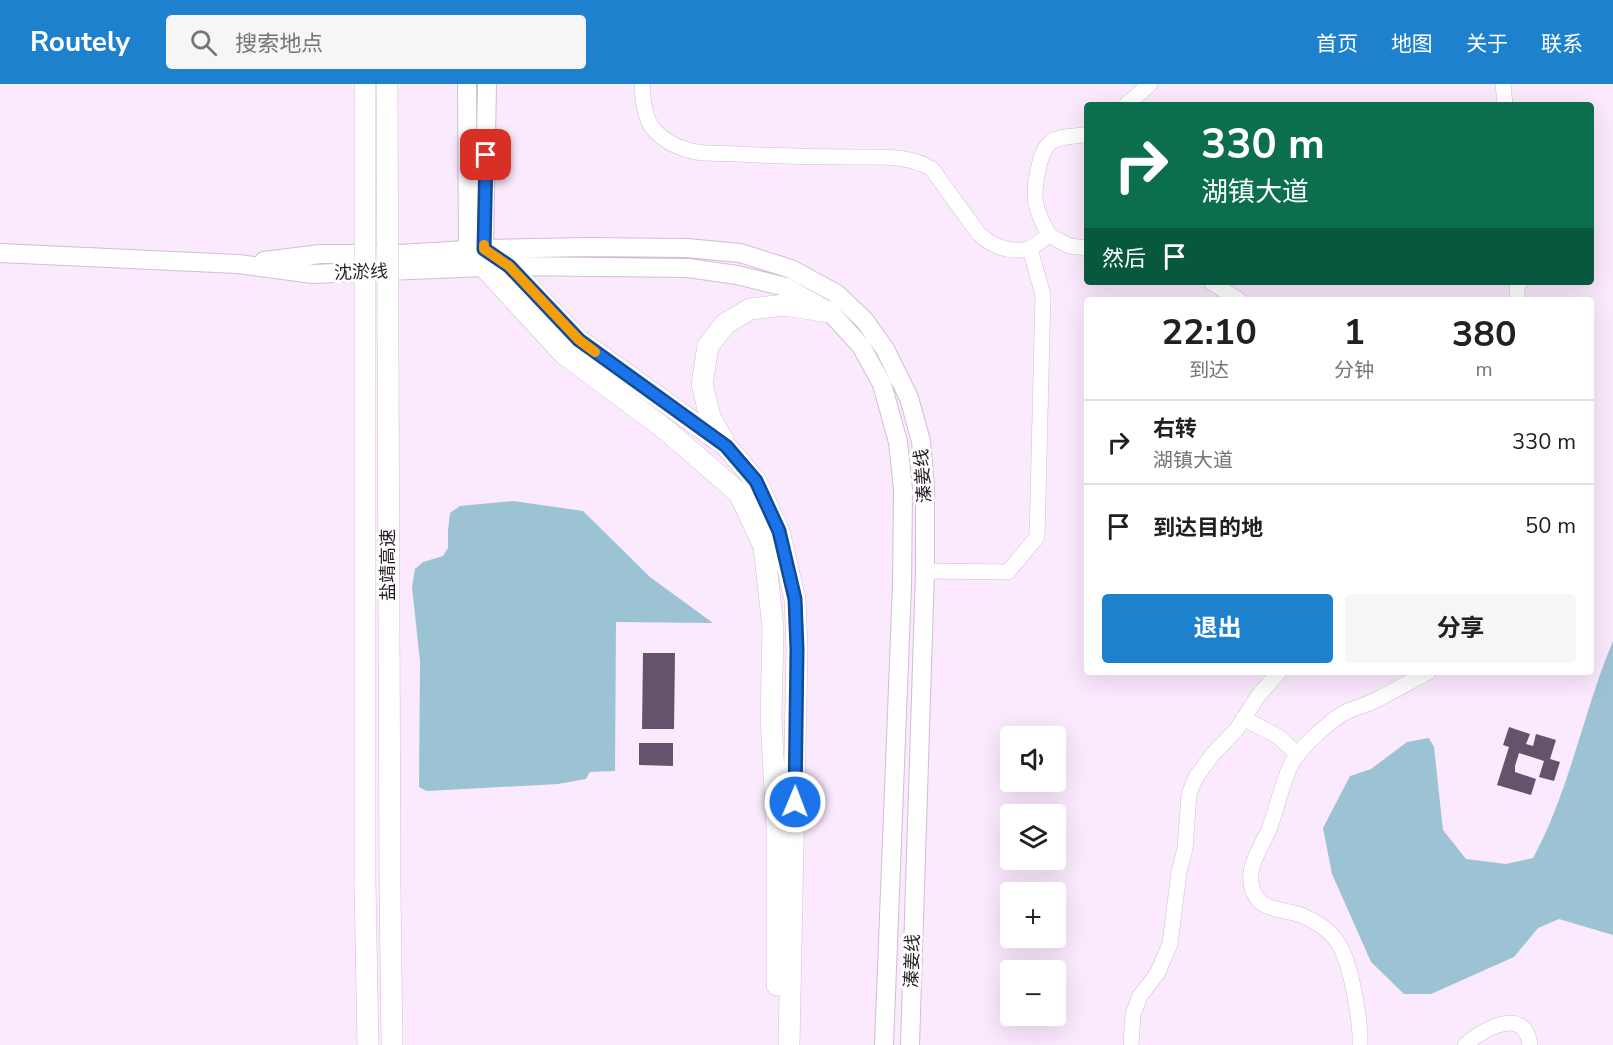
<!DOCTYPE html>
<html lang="zh">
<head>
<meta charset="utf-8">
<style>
  :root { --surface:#fff; --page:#f6f6f6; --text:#202124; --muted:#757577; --line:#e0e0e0; --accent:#1d81cd }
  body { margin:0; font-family:"Nunito Sans","Noto Sans SC",sans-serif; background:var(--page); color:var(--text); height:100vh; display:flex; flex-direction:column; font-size:22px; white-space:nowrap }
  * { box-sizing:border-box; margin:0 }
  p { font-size:20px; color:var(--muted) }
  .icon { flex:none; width:33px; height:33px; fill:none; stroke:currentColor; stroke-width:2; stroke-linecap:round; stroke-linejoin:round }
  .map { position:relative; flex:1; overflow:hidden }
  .sheet { position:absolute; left:1084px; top:213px; width:510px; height:378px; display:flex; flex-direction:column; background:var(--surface); border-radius:6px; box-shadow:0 6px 24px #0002 }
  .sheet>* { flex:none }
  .top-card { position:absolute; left:1084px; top:18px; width:510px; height:183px; border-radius:6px; box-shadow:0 6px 24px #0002; background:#0b6e4f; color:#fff; overflow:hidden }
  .tools { position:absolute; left:1000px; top:642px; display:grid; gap:12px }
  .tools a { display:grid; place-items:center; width:66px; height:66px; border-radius:6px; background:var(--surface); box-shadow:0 6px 24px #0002; font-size:30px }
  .pin { position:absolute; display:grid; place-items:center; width:51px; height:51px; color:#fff; margin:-26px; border-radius:12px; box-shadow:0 3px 9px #0006 }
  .me { position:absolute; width:66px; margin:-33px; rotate:1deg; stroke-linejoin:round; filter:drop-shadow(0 0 4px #0008) }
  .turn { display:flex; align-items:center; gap:21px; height:126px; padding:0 18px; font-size:27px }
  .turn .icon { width:78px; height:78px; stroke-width:2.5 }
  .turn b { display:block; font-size:42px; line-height:51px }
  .then { display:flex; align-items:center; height:57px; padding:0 18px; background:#0003; gap:12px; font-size:22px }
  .eta { display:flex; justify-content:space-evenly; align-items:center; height:102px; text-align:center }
  .eta b { font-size:36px; font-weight:700; line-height:42px }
  .action { display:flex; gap:12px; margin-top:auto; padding:12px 18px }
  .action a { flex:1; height:69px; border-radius:6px; background:var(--accent); color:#fff; font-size:24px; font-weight:700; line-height:69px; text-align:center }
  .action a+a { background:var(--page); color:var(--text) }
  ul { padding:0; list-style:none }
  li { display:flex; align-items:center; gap:18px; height:84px; padding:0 18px; border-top:2px solid var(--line) }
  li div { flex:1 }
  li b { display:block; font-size:22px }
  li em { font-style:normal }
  header { display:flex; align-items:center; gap:36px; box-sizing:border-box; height:84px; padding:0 30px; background:var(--accent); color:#fff }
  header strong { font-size:28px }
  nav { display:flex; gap:33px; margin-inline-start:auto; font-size:21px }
  .search { width:420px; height:54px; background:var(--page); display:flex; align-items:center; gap:15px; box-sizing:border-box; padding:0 21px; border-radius:6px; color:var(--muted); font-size:22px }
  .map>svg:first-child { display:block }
  .water { fill:#9cc3d4 }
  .building { fill:#65536e }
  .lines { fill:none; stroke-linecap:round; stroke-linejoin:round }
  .minor-casing { stroke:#d2bdd5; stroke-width:16 }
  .major-casing { stroke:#d2bdd5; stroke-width:20 }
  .highway-casing { stroke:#d2bdd5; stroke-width:22 }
  .minor { stroke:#fff; stroke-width:15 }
  .major { stroke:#fff; stroke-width:18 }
  .highway { stroke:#fff; stroke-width:21 }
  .highway-bridge-casing { stroke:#d2bdd5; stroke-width:22; stroke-linecap:butt }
  .highway-bridge { stroke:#fff; stroke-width:21 }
  .route-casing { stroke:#114b97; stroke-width:15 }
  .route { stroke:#1a73e8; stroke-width:10 }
  .slow { stroke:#f59e0b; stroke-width:10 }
  .labels { text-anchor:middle; stroke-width:6; stroke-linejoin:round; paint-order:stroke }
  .street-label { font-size:18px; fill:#251d26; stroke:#fdfdfd }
</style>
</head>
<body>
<header>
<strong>Routely</strong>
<div class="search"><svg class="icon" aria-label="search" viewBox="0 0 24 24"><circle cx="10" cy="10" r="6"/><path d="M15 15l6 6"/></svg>搜索地点</div>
<nav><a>首页</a><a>地图</a><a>关于</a><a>联系</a></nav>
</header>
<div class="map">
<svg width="1613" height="961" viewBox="0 0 1613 961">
  <rect width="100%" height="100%" fill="#fbe9fd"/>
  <path class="water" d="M513 417 583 427 650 493 713 539 616 538 615 687 590 688 586 695 558 700 427 707 419 703 420 577 412 503 415 485 423 478 443 472 448 464V446L450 429 460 422Z
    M1613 557V851L1559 835 1538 844 1514 873 1431 910H1404L1371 878 1332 790 1323 744 1350 692 1371 685 1407 658 1429 654 1434 663 1443 746 1466 775 1506 780 1533 774C1570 706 1583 628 1613 557Z"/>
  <path class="building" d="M643 569H675L674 645H642Z
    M1509 643 1530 650 1526 660 1533 662 1536 650 1556 656 1550 675 1560 678 1554 697 1539 693 1544 677 1519 669 1515 682V688L1536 695 1531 711 1497 701 1509 663 1503 661Z
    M639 659H673V682L639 681Z"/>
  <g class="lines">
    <g class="minor-casing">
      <path id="minor" d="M642 0C643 16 644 35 655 47 663 55 672 61 682 64 699 71 720 69 737 70 777 72 816 73 856 73 881 73 910 71 932 85L978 149C991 162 1009 169 1028 165 1035 163 1043 155 1049 151L1069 162 1088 164
        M1503 0 1505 21
        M1126 21 1150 0
        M1049 151C1044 141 1038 131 1036 120 1033 107 1039 65 1051 58 1061 51 1076 53 1088 50
        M1211 198 1239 216
        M1517 216V204L1520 198
        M925 487 1008 488 1037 453 1043 211 1030 165
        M1243 634 1279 653 1298 671
        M1131 961 1133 930 1140 912 1157 890 1170 860 1179 788 1185 765 1189 710 1196 693 1213 670 1237 645 1258 612 1279 588
        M1360 961C1361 938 1351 878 1338 859 1329 845 1314 836 1298 830 1285 826 1265 826 1257 814 1242 792 1257 770 1267 750 1278 726 1280 700 1293 677 1301 663 1332 635 1346 628 1356 623 1367 621 1376 616 1394 607 1411 597 1428 588
        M1465 961C1483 945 1525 921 1530 961"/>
    </g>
    <g class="major-casing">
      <path id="major" d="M467 0 468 167 476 175
        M484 165 487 0
        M0 169 238 180 313 190 509 182 688 184 737 191 786 203 830 228 861 262 882 300 898 358 903 405 902 501 884 961
        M264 177 320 170H399L484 165 588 163 687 164 740 169 791 185 837 210 865 237 885 265 909 314 921 357 925 404V487L910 961"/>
    </g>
    <g class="highway-casing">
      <path id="highway" d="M509 182 579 256 726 362 756 397 779 447 795 515 797 565 789 961
        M485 184 564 270 665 345 739 409 764 462 773 544 771 634 777 743V901
        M723 356 710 333 702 300 708 262 725 240 750 225 785 221 830 228
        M365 800 368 961
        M390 804 392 961"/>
    </g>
    <use href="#minor" class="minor"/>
    <use href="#major" class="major"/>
    <use href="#highway" class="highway"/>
    <g class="highway-bridge-casing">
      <path id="highway-bridge" d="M365 0V800
        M387 0 390 804"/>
    </g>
    <use href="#highway-bridge" class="highway-bridge"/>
  </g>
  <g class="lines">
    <g class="route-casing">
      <path id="route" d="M486 71 484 165 509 182 579 256 726 362 756 397 779 447 795 515 797 565 795 718"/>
    </g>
    <use href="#route" class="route"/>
    <path class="slow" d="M484 161V165L509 182 579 256 595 268"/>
  </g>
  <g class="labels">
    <g class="street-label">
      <text transform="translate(361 188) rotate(-2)" y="6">沈淤线</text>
      <text transform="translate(923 392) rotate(-94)" y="6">溱姜线</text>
      <text transform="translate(388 481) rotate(-90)" y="6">盐靖高速</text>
      <text transform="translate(912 877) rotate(-88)" y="6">溱姜线</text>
    </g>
  </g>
</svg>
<div class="tools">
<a><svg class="icon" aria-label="sound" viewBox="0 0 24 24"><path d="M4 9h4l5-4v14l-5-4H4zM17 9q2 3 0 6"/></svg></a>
<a><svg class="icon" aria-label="layers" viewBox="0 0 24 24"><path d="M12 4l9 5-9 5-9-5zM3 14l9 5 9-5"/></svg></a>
<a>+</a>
<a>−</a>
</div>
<div class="pin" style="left:486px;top:71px;background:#d93025"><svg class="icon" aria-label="arrive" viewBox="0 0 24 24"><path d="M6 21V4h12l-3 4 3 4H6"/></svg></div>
<svg class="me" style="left:795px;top:718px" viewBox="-20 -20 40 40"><circle r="17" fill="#1a73e8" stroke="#fff" stroke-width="3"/><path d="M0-11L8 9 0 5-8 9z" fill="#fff"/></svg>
<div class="top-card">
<div class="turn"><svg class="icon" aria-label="right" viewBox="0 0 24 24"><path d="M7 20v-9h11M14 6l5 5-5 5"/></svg><div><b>330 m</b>湖镇大道</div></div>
<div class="then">然后<svg class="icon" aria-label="arrive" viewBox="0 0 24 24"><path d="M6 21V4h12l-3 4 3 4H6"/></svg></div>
</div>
<section class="sheet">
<div class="eta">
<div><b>22:10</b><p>到达</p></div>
<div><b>1</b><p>分钟</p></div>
<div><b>380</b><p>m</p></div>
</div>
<ul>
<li><svg class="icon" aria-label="right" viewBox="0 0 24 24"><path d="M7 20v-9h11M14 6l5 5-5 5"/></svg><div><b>右转</b><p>湖镇大道</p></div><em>330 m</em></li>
<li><svg class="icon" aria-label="arrive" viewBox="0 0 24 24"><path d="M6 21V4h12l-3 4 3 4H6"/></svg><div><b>到达目的地</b></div><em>50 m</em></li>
</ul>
<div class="action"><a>退出</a><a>分享</a></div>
</section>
</div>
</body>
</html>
